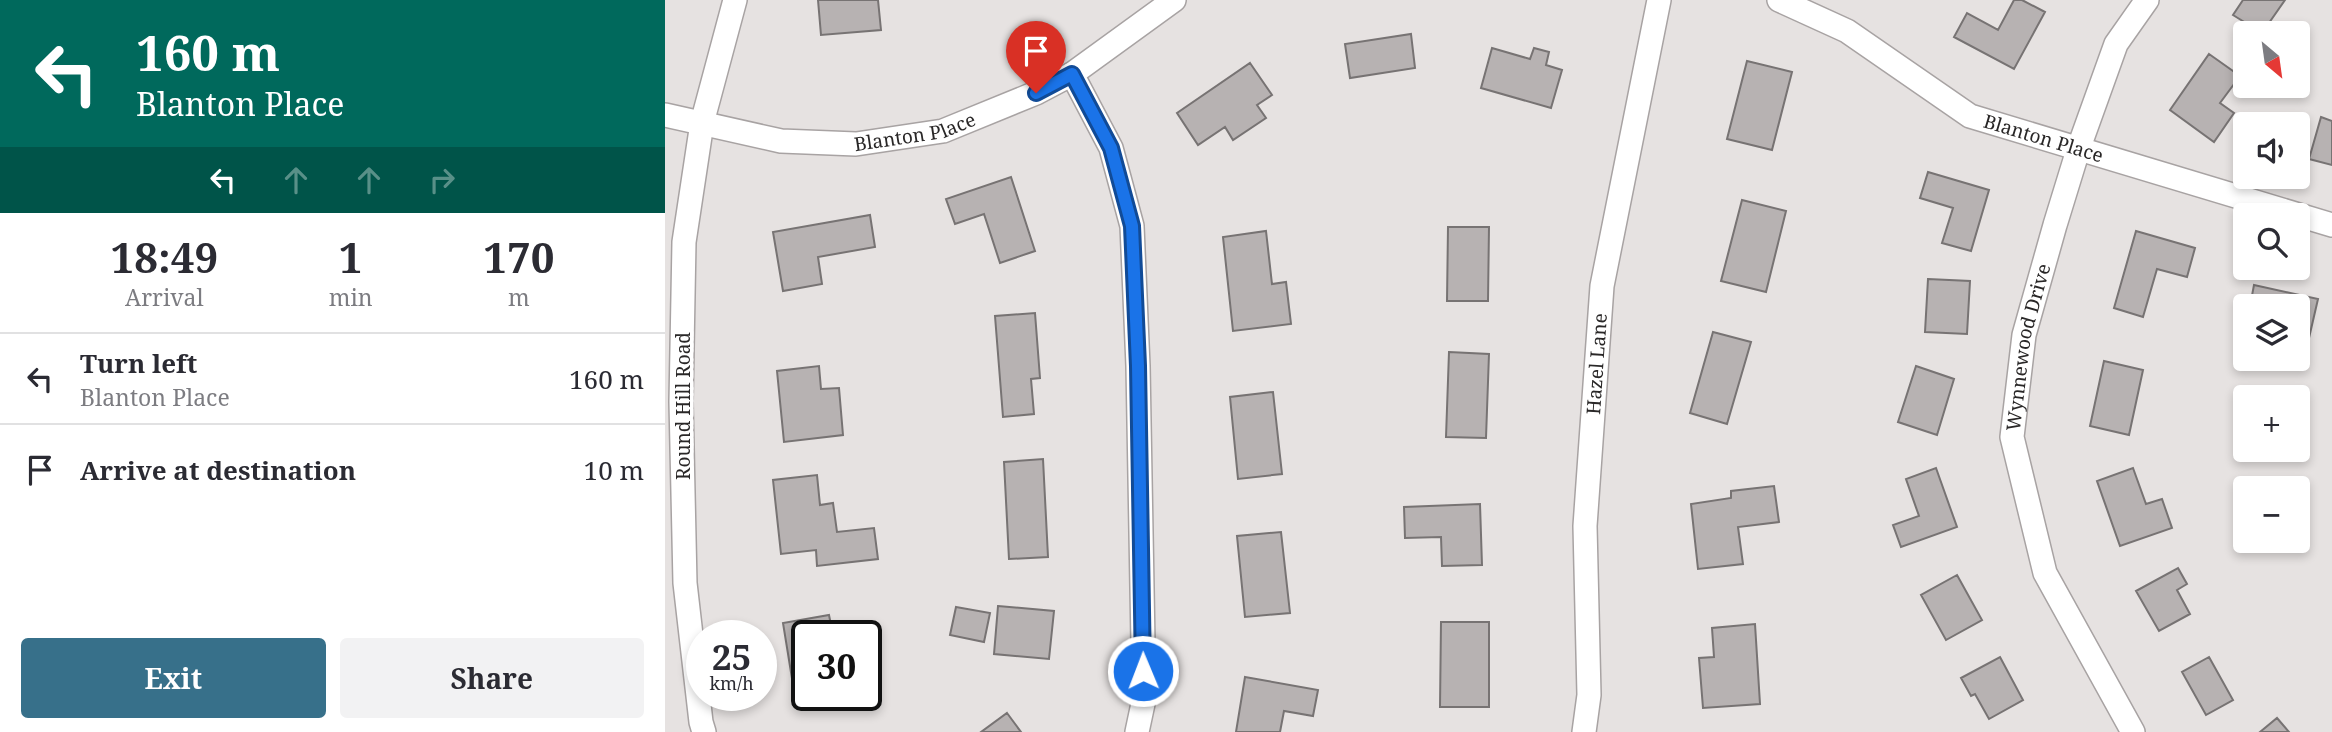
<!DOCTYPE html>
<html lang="en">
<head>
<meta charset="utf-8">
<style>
  :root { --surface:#fff; --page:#f2f2f3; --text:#2b2b33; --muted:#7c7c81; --line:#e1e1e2; --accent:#37708a }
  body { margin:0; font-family:"Noto Serif",serif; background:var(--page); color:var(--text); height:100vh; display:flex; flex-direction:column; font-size:26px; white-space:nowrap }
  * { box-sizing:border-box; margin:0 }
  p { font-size:23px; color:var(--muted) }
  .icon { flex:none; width:38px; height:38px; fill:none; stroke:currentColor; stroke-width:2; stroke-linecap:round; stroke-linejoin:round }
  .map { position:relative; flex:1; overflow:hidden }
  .side { display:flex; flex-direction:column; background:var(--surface); width:665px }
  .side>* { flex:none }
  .top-card { background:#00695c; color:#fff; overflow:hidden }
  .needle { width:46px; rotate:151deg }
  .buttons { position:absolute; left:1568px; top:21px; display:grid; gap:14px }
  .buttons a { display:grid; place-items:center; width:77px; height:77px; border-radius:7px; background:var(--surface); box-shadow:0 4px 10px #0003; font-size:35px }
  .speed { position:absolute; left:21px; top:620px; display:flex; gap:14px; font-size:35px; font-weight:700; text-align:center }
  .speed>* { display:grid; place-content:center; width:91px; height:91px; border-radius:50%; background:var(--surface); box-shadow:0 4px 10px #0003; line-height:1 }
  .speed small { font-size:18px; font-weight:400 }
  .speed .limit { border:4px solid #111; border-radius:10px; background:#fff; color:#111 }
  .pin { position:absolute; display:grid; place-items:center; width:60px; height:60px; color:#fff; margin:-72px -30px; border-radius:50% 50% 50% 0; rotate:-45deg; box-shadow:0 0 7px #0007 }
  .pin .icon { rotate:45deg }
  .me { position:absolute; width:77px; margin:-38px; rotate:359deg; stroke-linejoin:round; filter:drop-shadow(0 0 5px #0008) }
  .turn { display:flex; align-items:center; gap:24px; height:147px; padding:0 21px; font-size:32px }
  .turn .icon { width:91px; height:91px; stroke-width:2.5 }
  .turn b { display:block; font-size:49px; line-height:60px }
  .lanes { display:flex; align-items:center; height:66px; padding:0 21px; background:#0003; justify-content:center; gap:35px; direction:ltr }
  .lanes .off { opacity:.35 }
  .eta { display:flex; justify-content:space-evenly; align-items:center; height:119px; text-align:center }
  .eta b { font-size:42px; font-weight:700; line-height:49px }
  .action { display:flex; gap:14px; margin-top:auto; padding:14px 21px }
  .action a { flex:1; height:80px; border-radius:7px; background:var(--accent); color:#fff; font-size:28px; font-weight:700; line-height:80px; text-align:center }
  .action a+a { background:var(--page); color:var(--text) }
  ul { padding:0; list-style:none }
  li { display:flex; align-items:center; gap:21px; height:91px; padding:0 21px; border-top:2px solid var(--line) }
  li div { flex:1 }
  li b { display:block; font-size:26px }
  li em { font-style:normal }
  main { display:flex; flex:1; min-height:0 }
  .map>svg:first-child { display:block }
  .building { fill:#b7b2b2; stroke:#777373; stroke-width:2 }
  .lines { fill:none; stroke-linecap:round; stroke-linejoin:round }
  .street-casing { stroke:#a8a3a3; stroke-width:26 }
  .street { stroke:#fff; stroke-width:23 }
  .route-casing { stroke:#114b97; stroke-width:18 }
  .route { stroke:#1a73e8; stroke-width:12 }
  .labels { text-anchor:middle; stroke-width:7; stroke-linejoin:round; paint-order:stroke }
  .street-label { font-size:19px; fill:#292727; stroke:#fff }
</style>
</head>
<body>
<main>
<section class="side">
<div class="top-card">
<div class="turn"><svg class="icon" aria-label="left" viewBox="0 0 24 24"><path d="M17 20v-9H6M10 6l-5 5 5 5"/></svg><div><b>160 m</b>Blanton Place</div></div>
<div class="lanes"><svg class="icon" aria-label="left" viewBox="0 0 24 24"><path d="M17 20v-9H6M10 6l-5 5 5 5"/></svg><svg class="icon off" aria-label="ahead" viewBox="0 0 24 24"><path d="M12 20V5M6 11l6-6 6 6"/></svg><svg class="icon off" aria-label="ahead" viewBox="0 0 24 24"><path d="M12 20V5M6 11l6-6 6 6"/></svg><svg class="icon off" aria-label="right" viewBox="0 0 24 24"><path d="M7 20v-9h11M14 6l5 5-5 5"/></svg></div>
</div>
<div class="eta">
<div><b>18:49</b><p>Arrival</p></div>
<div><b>1</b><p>min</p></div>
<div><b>170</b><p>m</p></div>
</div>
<ul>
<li><svg class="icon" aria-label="left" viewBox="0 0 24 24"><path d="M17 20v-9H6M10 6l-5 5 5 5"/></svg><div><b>Turn left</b><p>Blanton Place</p></div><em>160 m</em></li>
<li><svg class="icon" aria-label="arrive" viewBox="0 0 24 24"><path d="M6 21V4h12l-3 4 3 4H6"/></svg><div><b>Arrive at destination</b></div><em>10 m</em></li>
</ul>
<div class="action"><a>Exit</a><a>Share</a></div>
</section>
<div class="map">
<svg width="1667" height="732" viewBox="0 0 1667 732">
  <rect width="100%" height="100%" fill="#e6e2e1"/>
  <path class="building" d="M153 0H213L216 30 156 35Z
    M1349 0H1357L1380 12 1349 69 1289 37 1302 13 1333 30Z
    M1578 0H1620L1597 33 1568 15Z
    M746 34 750 68 685 78 680 44Z
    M827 48 865 59 869 48 884 52 881 65 897 70 886 108 816 88Z
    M1544 54 1575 76 1555 103 1569 113 1549 142 1505 110Z
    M1082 61 1127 72 1107 150 1062 139Z
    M585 63 607 95 592 105 601 118 568 140 560 127 533 145 512 113Z
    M1656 117 1667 121V165L1644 159Z
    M1263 172 1324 190 1306 251 1277 243 1288 208 1255 198Z
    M346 177 370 251 335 263 319 214 290 224 281 199Z
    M1077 200 1121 211 1101 292 1056 281Z
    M205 215 210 247 153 257 157 284 118 291 108 232Z
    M783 227H824L823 301H782Z
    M601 231 607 284 621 282 626 324 568 331 558 237Z
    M1471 231 1530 248 1522 277 1492 269 1478 317 1449 308Z
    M1263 279 1305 281 1302 334 1260 332Z
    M1589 285 1653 299 1641 351 1633 349V306H1585Z
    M370 313 375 378 366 379 369 414 338 417 330 316Z
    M1580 326V359H1610L1608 367 1573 359Z
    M1048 332 1086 342 1062 424 1025 413Z
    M784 352 824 354 821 438 781 437Z
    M1439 361 1478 370 1464 435 1425 426Z
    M154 366 156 389 174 388 178 435 119 442 112 371Z
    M1251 366 1289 379 1272 435 1233 422Z
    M608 392 617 474 573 479 565 397Z
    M378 459 383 557 344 559 339 462Z
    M1271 468 1292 527 1236 547 1228 525 1254 516 1241 479Z
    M1468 468 1481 504 1497 499 1507 528 1455 546 1432 481Z
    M152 475 155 505 168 503 172 532 209 528 213 559 152 566 151 550 116 554 108 480Z
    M1109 486 1114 522 1073 527 1078 564 1033 569 1026 504 1066 498V491Z
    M815 504 817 565 777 566 776 537 740 538 739 507Z
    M616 532 625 613 580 617 572 536Z
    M1513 568 1522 584 1512 590 1525 614 1494 631 1471 591Z
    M1292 575 1317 620 1281 640 1256 595Z
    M333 606 389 611 384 659 329 654Z
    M291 607 325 613 319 642 285 635Z
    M164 615 168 635H142V695H178L131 703 118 623Z
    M776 622H824V707H775Z
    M1090 624 1095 704 1038 708 1034 658 1049 657 1047 628Z
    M1335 657 1358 700 1324 719 1310 694 1306 696 1296 678Z
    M1544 657 1568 700 1541 715 1517 672Z
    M580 677 653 690 648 716 619 711 615 732H571Z
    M342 713 356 732H316Z
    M1612 718 1624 732H1595Z"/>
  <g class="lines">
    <g class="street-casing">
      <g id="street">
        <path id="s1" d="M1114 0 1182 31 1305 116 1667 225"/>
        <path d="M407 74 446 148 467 226 473 366 479 699 472 732"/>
        <path id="s2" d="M0 115 116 141 191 144 278 131 371 93 407 74 509 0"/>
        <path d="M39 732 36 722 20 583 16 402 19 242 37 123 70 0"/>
        <path id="s3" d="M919 732 924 695 920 526 937 286 994 0"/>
        <path id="s4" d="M1468 732 1380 573 1347 437 1359 335 1390 225 1414 147 1451 44 1482 0"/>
      </g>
    </g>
    <use href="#street" class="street"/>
  </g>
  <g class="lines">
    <g class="route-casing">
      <path id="route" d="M371 93 407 74 446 148 467 226 473 366 478 671"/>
    </g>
    <use href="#route" class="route"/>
  </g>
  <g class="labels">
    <g class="street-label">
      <text dy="7" stroke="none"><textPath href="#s2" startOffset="254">Blanton Place</textPath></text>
      <text dy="7" stroke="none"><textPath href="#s1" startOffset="301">Blanton Place</textPath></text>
      <text dy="7" stroke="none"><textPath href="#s4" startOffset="413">Wynnewood Drive</textPath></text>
      <text dy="7" stroke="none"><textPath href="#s3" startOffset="369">Hazel Lane</textPath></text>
      <text transform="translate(18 406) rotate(-90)" y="7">Round Hill Road</text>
    </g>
  </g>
</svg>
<div class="buttons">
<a><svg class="needle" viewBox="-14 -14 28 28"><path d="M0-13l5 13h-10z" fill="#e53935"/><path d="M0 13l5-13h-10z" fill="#7c7c81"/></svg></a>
<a><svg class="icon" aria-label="sound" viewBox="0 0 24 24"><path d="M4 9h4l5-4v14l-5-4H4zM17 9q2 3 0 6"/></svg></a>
<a><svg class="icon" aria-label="search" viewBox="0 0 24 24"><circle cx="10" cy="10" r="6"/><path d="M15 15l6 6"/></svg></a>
<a><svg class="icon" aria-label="layers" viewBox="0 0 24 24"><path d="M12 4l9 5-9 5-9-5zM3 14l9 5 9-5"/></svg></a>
<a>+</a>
<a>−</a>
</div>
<div class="speed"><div>25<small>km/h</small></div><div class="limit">30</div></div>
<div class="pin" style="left:371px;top:93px;background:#d93025"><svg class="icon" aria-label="arrive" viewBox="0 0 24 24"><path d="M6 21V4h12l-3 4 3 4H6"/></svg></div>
<svg class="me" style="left:478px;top:671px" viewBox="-20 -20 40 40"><circle r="17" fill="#1a73e8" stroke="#fff" stroke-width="3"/><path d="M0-11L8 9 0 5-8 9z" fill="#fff"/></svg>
</div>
</main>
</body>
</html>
